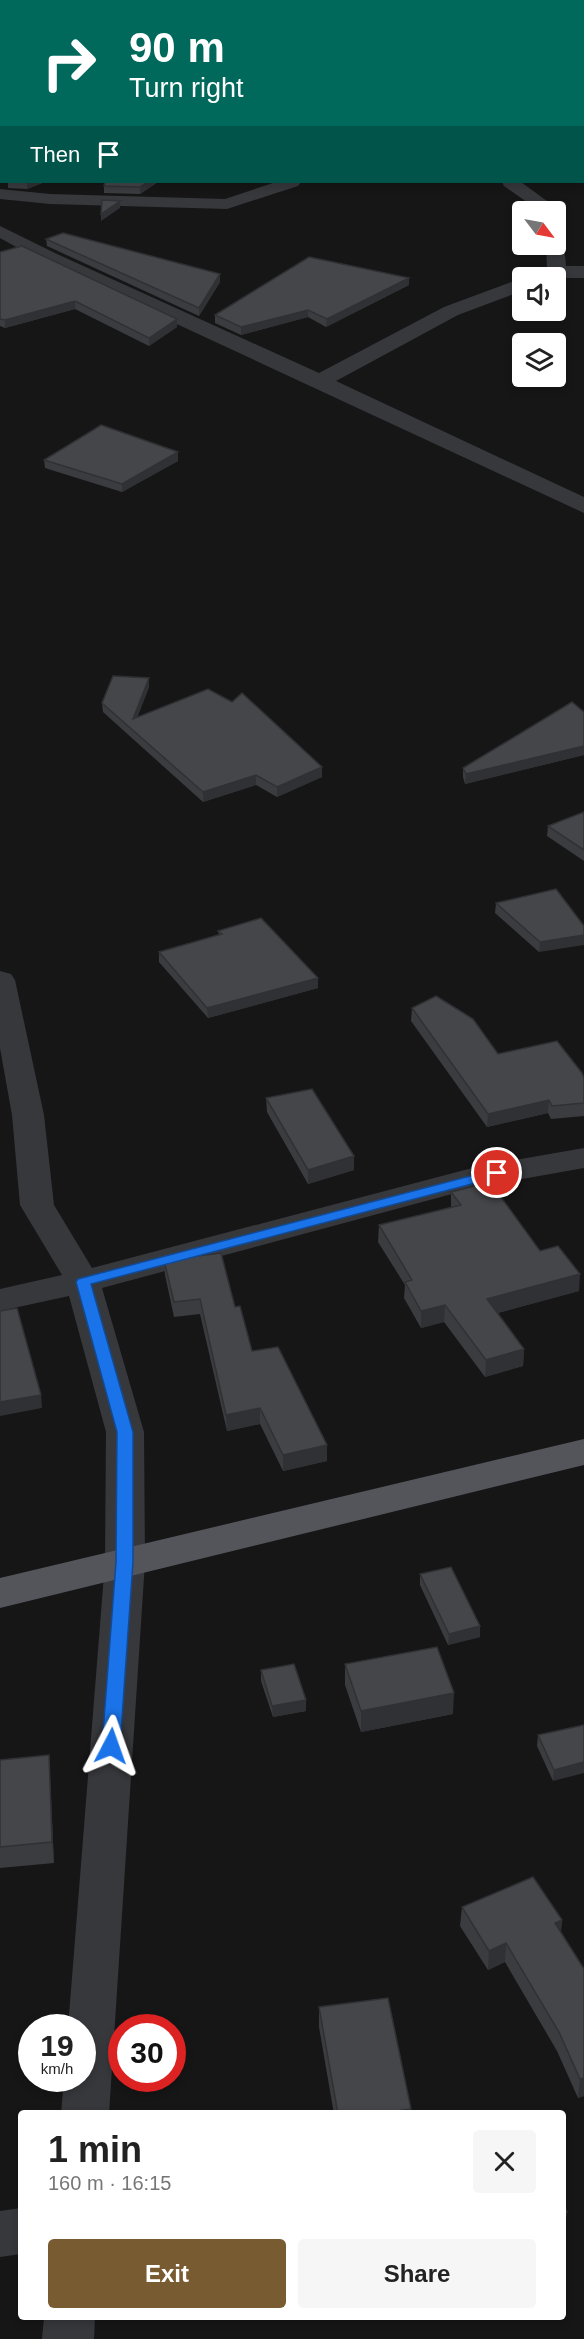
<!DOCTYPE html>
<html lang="en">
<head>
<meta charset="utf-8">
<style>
  :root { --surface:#fff; --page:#f6f6f6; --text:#222; --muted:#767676; --accent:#785b31 }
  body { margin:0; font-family:Arial,sans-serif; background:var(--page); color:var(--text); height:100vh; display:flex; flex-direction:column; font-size:22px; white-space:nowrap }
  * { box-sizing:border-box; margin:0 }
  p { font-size:20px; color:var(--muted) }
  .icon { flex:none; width:33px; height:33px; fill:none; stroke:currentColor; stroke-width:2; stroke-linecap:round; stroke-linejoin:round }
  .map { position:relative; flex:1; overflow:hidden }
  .sheet { position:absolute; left:18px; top:2110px; width:548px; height:210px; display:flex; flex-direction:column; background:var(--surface); border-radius:6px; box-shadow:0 3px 9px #0003 }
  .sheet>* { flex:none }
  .guide { position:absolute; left:0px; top:0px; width:585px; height:183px; box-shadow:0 3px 9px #0003; background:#00695c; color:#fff; overflow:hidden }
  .needle { width:39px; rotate:122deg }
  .buttons { position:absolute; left:512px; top:201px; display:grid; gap:12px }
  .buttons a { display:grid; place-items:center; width:54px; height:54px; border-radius:6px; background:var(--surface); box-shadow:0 3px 9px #0003; font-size:30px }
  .speed { position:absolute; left:18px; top:2014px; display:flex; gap:12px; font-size:30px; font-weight:700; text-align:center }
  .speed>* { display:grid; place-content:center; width:78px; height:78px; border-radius:50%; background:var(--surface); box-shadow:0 3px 9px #0003; line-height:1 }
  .speed small { font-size:15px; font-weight:400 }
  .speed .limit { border:9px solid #d22; background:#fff; color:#111 }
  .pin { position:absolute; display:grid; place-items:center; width:51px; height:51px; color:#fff; margin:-26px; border:3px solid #fff; border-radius:50%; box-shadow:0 2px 6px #0007 }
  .me { position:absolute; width:66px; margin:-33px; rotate:4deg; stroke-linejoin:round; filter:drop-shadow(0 0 4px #0008) }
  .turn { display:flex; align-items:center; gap:21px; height:126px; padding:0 30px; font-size:27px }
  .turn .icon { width:78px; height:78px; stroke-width:2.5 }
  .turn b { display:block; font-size:42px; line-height:51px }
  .then { display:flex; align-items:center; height:57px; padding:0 30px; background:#0003; gap:12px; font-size:22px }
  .round { display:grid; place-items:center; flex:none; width:63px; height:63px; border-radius:6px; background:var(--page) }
  .overview { display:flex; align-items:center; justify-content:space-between; height:102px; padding:0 30px }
  h1 { font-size:36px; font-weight:700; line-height:45px }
  .cta { display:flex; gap:12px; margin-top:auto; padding:12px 30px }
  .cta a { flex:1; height:69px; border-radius:6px; background:var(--accent); color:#fff; font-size:24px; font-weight:700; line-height:69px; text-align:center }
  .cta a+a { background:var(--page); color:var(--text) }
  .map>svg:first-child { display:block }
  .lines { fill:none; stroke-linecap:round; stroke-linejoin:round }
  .path { stroke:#3d3f43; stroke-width:2; stroke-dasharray:1.5 2; stroke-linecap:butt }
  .street { fill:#37383c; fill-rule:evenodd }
  .secondary { fill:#45474c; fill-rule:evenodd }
  .primary { fill:#53555b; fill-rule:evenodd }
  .wall { fill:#3b3c40 }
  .shaded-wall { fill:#303134 }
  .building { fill:#45464a; stroke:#303134; stroke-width:1.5 }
  .route { fill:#1a73e8; stroke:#114b97; stroke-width:1.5 }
</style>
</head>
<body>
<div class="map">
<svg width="584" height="2339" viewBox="0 0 584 2339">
  <rect width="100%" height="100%" fill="#161617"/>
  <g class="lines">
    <path class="path" d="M323 0 335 2
      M3 2 9 0"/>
    <path class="street" d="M276 182H301L298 186 227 209 50 204 0 199V189L50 194 225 199Z
      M502 182H521L562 212 555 217V212H541L504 186Z
      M0 226 57 254 319 373 444 307 522 278V291L458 315 336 381 584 497V513L43 262 0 238Z
      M555 238 562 240 564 244 566 266H584V278H530L532 274 547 268 546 244H555Z
      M0 971 11 974 15 980 44 1115 54 1205 92 1268 476 1167 584 1148V1168L478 1187 102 1288 144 1432 145 1562 109 2114H61L64 2079H82V2028H68L105 1562 106 1432 69 1296 0 1311V1289L62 1275 20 1205 12 1115 0 1048Z
      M21 2208V2254L0 2257V2211Z
      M44 2318H95L94 2339H42Z"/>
    <path class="secondary" d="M208 0H224L207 2Z
      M0 97H2V107H0Z"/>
    <path class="primary" d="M584 1439V1465L0 1608V1578Z"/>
  </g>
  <path class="wall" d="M8 182H45L27 189 8 188Z
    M158 182 140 194 104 193V186Z
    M46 239 220 274V282L199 316 47 246Z
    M0 252 177 319V327L149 346 75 309 5 328 0 326Z
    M409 285 326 327 308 317 241 335 215 323V315Z
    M44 460 178 461 122 492 45 468Z
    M149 687 137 717 322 777 277 797 256 785 203 802 103 712 102 703Z
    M584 712V755L465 784 463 777V768Z
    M584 812V861L547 836 548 826Z
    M496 903 584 926 539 952 495 913Z
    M218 931 318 988 208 1018 159 962V952L219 935Z
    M412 1008 498 1054 584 1078V1116L551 1119 548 1113 487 1127 411 1021Z
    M266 1098 354 1156V1170L308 1184 267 1112Z
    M451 1192 540 1251 579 1291 498 1313 524 1349 523 1366 485 1377 444 1322 421 1328 404 1298 405 1285 378 1242 379 1225 451 1208Z
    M164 1260 235 1307 252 1351 327 1461 283 1471 260 1424 227 1431 200 1314 174 1317 165 1275Z
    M420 1574 480 1637 448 1645 420 1585Z
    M345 1664 453 1714 361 1732 345 1685Z
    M261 1670 306 1700V1711L273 1717 261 1681Z
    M584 1725 553 1781 537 1746 538 1735Z
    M49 1755 54 1863 0 1868V1760Z
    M462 1907 562 1920 561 1932 584 2096 578 2098 557 2051 505 1962 488 1970 460 1926Z
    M319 2007 411 2109 410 2114H334L319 2027Z"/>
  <path class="shaded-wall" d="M27 182H45L27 189Z
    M148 182H158L140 194V187Z
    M120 201V208L101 221V214Z
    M220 274V282L199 316V308Z
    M409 278V285L326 327 327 319Z
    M75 301V309L5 328V320Z
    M308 310V317L241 335V327Z
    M177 319V327L149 346V338Z
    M178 452V461L122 492V484Z
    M149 678V687L133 729V719Z
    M584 746V755L465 784 466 774Z
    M322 767V777L277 797V787Z
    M256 775V785L203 802V792Z
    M584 935V945L539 952 540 942Z
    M318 978V988L208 1018 207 1008Z
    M549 1100 548 1113 487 1127 488 1114Z
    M354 1156V1170L308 1184V1170Z
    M580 1274 579 1291 486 1316 487 1299Z
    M445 1305 444 1322 421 1328V1311Z
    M524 1349 523 1366 485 1377 486 1360Z
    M41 1395 42 1408 0 1416V1402Z
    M260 1408V1424L227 1431 226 1415Z
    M327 1445V1461L283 1471V1455Z
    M480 1626V1637L448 1645 449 1634Z
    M454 1693 453 1714 361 1732V1711Z
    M306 1700V1711L273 1717 272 1706Z
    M49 1755 50 1776 54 1863 52 1842Z
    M584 1762V1773L553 1781 554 1770Z
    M562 1920 560 1939 555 1923Z
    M506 1943 505 1962 488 1970 489 1951Z
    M584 2078V2096L578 2098 580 2079Z
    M567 2212 564 2232H562V2213Z"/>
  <path class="building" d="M2 48V88H0V49Z
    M105 182H148L140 187 104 186Z
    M102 200 120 201 101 214Z
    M63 233 220 274 199 308 46 239Z
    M22 246 177 319 149 338 75 301 5 320 0 319V252Z
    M309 257 409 278 327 319 308 310 241 327 215 315Z
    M101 425 178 452 122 484 44 460Z
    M113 676 149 678 133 719 208 689 232 702 242 693 322 767 277 787 256 775 203 792 102 703Z
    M572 702 584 712V746L466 774 463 768Z
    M584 812V850L548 826Z
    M556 889 584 926V935L540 942 496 903Z
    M261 918 318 978 207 1008 159 952 222 934 218 931Z
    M436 996 473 1019 498 1054 557 1041 582 1073 584 1078V1103L552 1106 549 1100 488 1114 412 1008Z
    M312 1089 354 1156 308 1170 266 1098Z
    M490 1182 540 1251 558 1246 580 1274 487 1299 524 1349 486 1360 445 1305 421 1311 405 1282 412 1280 379 1225 461 1205 451 1192Z
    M221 1253 235 1307 240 1306 252 1351 278 1347 327 1445 283 1455 260 1408 226 1415 200 1299 174 1302 164 1260Z
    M17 1308 41 1395 0 1402V1311Z
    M451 1567 480 1626 449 1634 420 1574Z
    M437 1647 454 1693 361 1711 345 1664Z
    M294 1664 306 1700 272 1706 261 1670Z
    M584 1725V1762L554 1770 538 1735Z
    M49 1755 52 1842 0 1847V1760Z
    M533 1877 562 1920 555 1923 584 1969V2078L580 2079 559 2032 506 1943 489 1951 462 1907Z
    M388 1998 411 2109 377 2114H338L319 2007Z
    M562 2203 567 2212 562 2213Z"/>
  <path class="route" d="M497 1169 504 1173 502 1176 91 1284 133 1432V1562L120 1746 117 1751 111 1753 105 1751 102 1746 116 1562 117 1432 76 1282 78 1279Z"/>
</svg>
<div class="buttons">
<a><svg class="needle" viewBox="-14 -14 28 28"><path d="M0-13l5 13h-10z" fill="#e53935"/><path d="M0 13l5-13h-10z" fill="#767676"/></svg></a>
<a><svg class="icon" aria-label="sound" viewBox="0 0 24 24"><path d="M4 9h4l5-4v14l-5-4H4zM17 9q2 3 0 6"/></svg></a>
<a><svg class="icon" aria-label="layers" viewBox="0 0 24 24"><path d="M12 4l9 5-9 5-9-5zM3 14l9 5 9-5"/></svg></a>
</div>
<div class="speed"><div>19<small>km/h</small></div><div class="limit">30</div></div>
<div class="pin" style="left:497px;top:1173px;background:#d93025"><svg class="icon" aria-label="arrive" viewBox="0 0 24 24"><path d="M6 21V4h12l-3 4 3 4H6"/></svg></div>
<svg class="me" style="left:111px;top:1746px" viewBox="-20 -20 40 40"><path d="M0-17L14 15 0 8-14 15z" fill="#1a73e8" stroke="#fff" stroke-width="4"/></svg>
<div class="guide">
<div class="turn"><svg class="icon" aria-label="right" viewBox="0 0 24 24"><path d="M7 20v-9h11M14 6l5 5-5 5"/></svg><div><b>90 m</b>Turn right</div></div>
<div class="then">Then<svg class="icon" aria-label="arrive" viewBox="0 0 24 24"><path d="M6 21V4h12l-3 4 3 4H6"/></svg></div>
</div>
<section class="sheet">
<div class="overview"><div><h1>1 min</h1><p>160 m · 16:15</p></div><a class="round"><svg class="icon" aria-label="close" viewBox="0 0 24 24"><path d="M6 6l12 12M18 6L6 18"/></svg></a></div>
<div class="cta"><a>Exit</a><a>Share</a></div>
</section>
</div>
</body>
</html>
